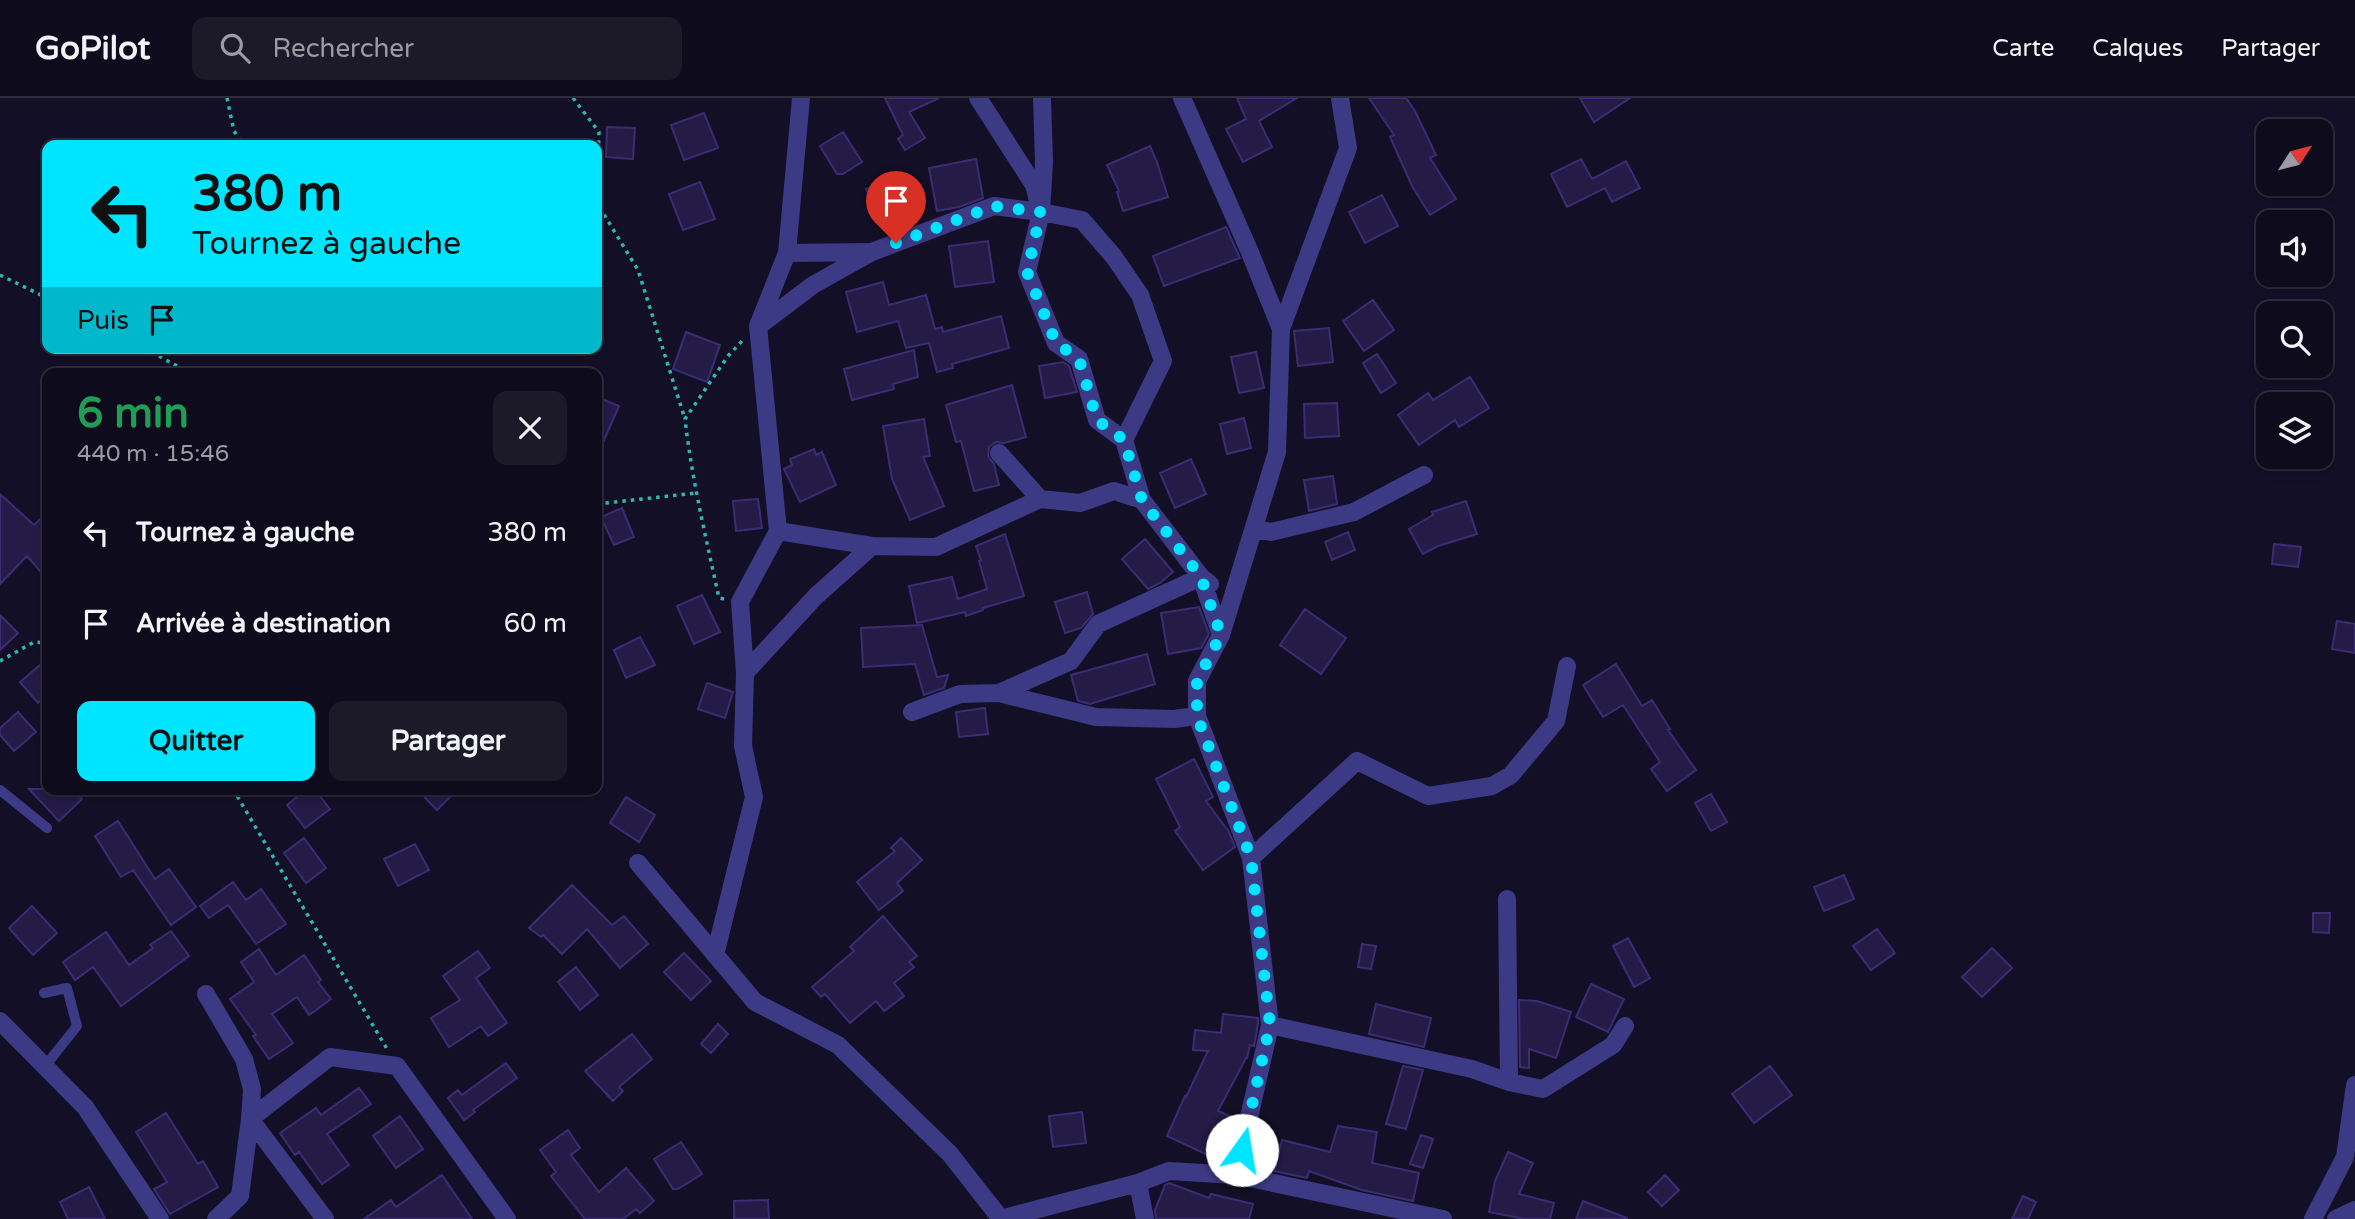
<!DOCTYPE html>
<html lang="fr">
<head>
<meta charset="utf-8">
<style>
  :root { --surface:#0e0b1c; --page:#1c1929; --text:#f1f3f6; --muted:#9b9ba3; --line:#2e2b3b; --accent:#00e5ff }
  body { margin:0; font-family:"Varela Round",sans-serif; background:var(--page); color:var(--text); height:100vh; display:flex; flex-direction:column; font-size:26px; white-space:nowrap }
  * { box-sizing:border-box; margin:0 }
  p { font-size:23px; color:var(--muted) }
  .icon { flex:none; width:38px; height:38px; fill:none; stroke:currentColor; stroke-width:2; stroke-linecap:round; stroke-linejoin:round }
  .map { position:relative; flex:1; overflow:hidden }
  .details { position:absolute; left:42px; top:270px; width:560px; height:427px; display:flex; flex-direction:column; background:var(--surface); border-radius:14px; box-shadow:0 4px 10px #0003,0 0 0 2px var(--line) }
  .details>* { flex:none }
  .hud { position:absolute; left:42px; top:42px; width:560px; height:214px; border-radius:14px; box-shadow:0 4px 10px #0003,0 0 0 2px var(--line); background:#00e5ff; color:#111; overflow:hidden }
  .needle { width:46px; rotate:54deg }
  .fabs { position:absolute; left:2256px; top:21px; display:grid; gap:14px }
  .fabs a { display:grid; place-items:center; width:77px; height:77px; border-radius:14px; background:var(--surface); box-shadow:0 4px 10px #0003,0 0 0 2px var(--line); font-size:35px }
  .pin { position:absolute; display:grid; place-items:center; width:60px; height:60px; color:#fff; margin:-72px -30px; border-radius:50% 50% 50% 0; rotate:-45deg; box-shadow:0 0 7px #0007 }
  .pin .icon { rotate:45deg }
  .me { position:absolute; width:77px; margin:-38px; rotate:13deg; stroke-linejoin:round; filter:drop-shadow(0 0 5px #0008) }
  .turn { display:flex; align-items:center; gap:24px; height:147px; padding:0 35px; font-size:32px }
  .turn .icon { width:91px; height:91px; stroke-width:2.5 }
  .turn b { display:block; font-size:49px; line-height:60px }
  .then { display:flex; align-items:center; height:66px; padding:0 35px; background:#0003; gap:14px; font-size:26px }
  .round { display:grid; place-items:center; flex:none; width:74px; height:74px; border-radius:14px; background:var(--page) }
  .headline { display:flex; align-items:center; justify-content:space-between; height:119px; padding:0 35px }
  h1 { font-size:42px; font-weight:800; line-height:52px; color:#1e9e55 }
  .primary-button { display:flex; gap:14px; margin-top:auto; padding:14px 35px }
  .primary-button a { flex:1; height:80px; border-radius:14px; background:var(--accent); color:#111; font-size:28px; font-weight:800; line-height:80px; text-align:center }
  .primary-button a+a { background:var(--page); color:var(--text) }
  ul { padding:0; list-style:none }
  li { display:flex; align-items:center; gap:21px; height:91px; padding:0 35px }
  li div { flex:1 }
  li b { display:block; font-size:26px }
  li em { font-style:normal }
  header { display:flex; align-items:center; gap:42px; box-sizing:border-box; height:98px; padding:0 35px; background:var(--surface); border-bottom:2px solid var(--line) }
  header strong { font-size:33px }
  nav { display:flex; gap:38px; margin-inline-start:auto; font-size:24px }
  .search { width:490px; height:63px; background:var(--page); display:flex; align-items:center; gap:18px; box-sizing:border-box; padding:0 24px; border-radius:14px; color:var(--muted); font-size:26px }
  .map>svg:first-child { display:block }
  .building { fill:#241b47; stroke:#3b2d73; stroke-width:2 }
  .lines { fill:none; stroke-linecap:round; stroke-linejoin:round }
  .path { stroke:#2fb8b0; stroke-width:3.5; stroke-dasharray:3.5 5; stroke-linecap:butt }
  .lane { stroke:#3d3a85; stroke-width:10 }
  .street { stroke:#3d3a85; stroke-width:18 }
  .route { stroke:#00e5ff; stroke-width:12; stroke-dasharray:0 21.6 }
</style>
</head>
<body>
<header>
<strong>GoPilot</strong>
<div class="search"><svg class="icon" aria-label="search" viewBox="0 0 24 24"><circle cx="10" cy="10" r="6"/><path d="M15 15l6 6"/></svg>Rechercher</div>
<nav><a>Carte</a><a>Calques</a><a>Partager</a></nav>
</header>
<div class="map">
<svg width="2355" height="1121" viewBox="0 0 2355 1121">
  <rect width="100%" height="100%" fill="#130f26"/>
  <path class="building" d="M885 0H939L909 14 925 40 905 52 898 41 903 37Z
    M1237 0H1297L1259 23 1272 49 1243 64 1226 31 1246 21Z
    M1369 0H1406L1415 13 1436 57 1430 60 1456 101 1430 117 1412 88 1390 39 1394 37Z
    M1580 0H1630L1594 24Z
    M704 15 718 50 684 62 671 27Z
    M607 29 635 30 633 61 606 59Z
    M843 34 862 64 843 76H837L820 48Z
    M1150 48 1157 64 1168 99 1123 113 1117 94 1119 93 1107 67Z
    M976 61 983 100 959 109 937 113 929 70Z
    M1581 61 1592 81 1626 63 1640 90 1612 104 1605 90 1567 109 1551 76Z
    M898 76 913 110 882 124 866 91Z
    M700 84 715 121 683 132 669 96Z
    M1382 97 1398 128 1365 145 1349 114Z
    M1226 129 1240 160 1164 188 1153 158Z
    M988 143 994 184 955 189 949 148Z
    M883 184 889 207 926 197 935 231 942 229 943 234 1001 218 1009 250 952 266 953 270 937 274 929 245 906 250 898 223 857 234 846 194Z
    M1373 202 1394 232 1364 253 1343 223Z
    M1329 230 1333 264 1298 268 1294 233Z
    M686 234 720 247 707 284 673 271Z
    M914 252 918 279 893 286 894 291 852 302 844 271Z
    M1256 254 1264 290 1239 295 1231 259Z
    M1377 256 1396 285 1381 295 1363 265Z
    M1063 264 1069 268 1077 294 1045 300 1039 268Z
    M1470 279 1489 310 1459 329 1455 322 1419 347 1398 317 1428 295 1433 302Z
    M1012 287 1026 339 1004 345 996 344 989 349 988 358 994 366 999 387 974 393 961 343 956 344 946 307Z
    M597 299 619 308 597 358Z
    M1337 305 1339 338 1305 340 1304 306Z
    M1244 320 1251 350 1227 356 1220 326Z
    M924 321 930 358 923 359 944 408 910 422 892 381 883 328Z
    M814 351 816 357 822 354 836 387 800 404 784 371 792 367 790 361Z
    M1191 361 1206 396 1175 410 1160 375Z
    M1333 378 1337 406 1309 413 1304 382Z
    M0 396 34 427 47 415V481L27 458 0 486Z
    M758 401 762 430 736 433 733 403Z
    M1466 403 1477 436 1438 448 1423 456 1409 431 1433 417 1432 414Z
    M622 410 634 439 614 447 601 419Z
    M1348 434 1355 452 1332 462 1325 444Z
    M1005 436 1024 498 983 510V512L966 518 965 514 917 525 909 488 952 479 958 501 987 491 979 463 981 462 976 448Z
    M1145 441 1173 474 1160 485 1148 491 1122 461Z
    M2274 446 2301 449 2298 469 2272 466Z
    M1087 494 1093 516 1081 530 1065 535 1055 504Z
    M702 497 720 534 694 546 677 508Z
    M1199 509 1209 536 1201 550 1168 556 1161 515Z
    M1305 511 1346 540 1321 576 1280 547Z
    M0 517 18 535 0 552Z
    M2337 523 2355 526V555L2332 551Z
    M922 527 937 579 948 577 944 590 924 597 915 566 863 569 861 530Z
    M640 539 655 567 626 580 614 552Z
    M1147 556 1155 586 1090 606 1078 603 1071 577Z
    M47 561V596L38 605 20 584Z
    M1616 566 1642 608 1652 602 1670 631 1668 632 1696 672 1667 693 1651 671 1660 664 1623 607 1603 619 1583 587Z
    M707 585 733 594 725 620 698 611Z
    M985 610 988 636 959 639 956 614Z
    M18 614 36 634 14 653 0 637V630Z
    M1194 661 1213 699 1206 703 1229 734 1235 749 1203 772 1175 733 1180 729 1156 681Z
    M29 691H73L82 701 59 723Z
    M307 691H314L330 711 305 730 287 707Z
    M434 691H458L437 712 425 700Z
    M1711 696 1727 724 1711 733 1695 705Z
    M626 699 655 717 639 744 610 725Z
    M118 723 155 781 169 771 196 809 171 827 133 772 121 779 95 738Z
    M304 740 326 770 306 785 284 755Z
    M901 740 922 762 897 785 903 793 879 812 857 784 895 753 891 750Z
    M415 746 429 772 398 788 384 761Z
    M1844 777 1854 801 1824 813 1814 789Z
    M233 784 246 802 261 791 286 826 256 846 228 807 209 820 200 808Z
    M572 787 612 827 624 818 648 846 620 870 587 831 562 856 543 837 541 839 529 830Z
    M32 808 57 835 33 857 9 830Z
    M2313 815H2330L2329 835 2313 834Z
    M883 818 917 858 909 864 914 869 894 885 904 898 884 913 876 903 850 925 825 896 821 899 812 889 854 853 850 849Z
    M1877 831 1895 855 1871 872 1853 848Z
    M171 833 189 858 121 908 93 869 75 882 63 864 106 834 129 867 153 850 150 847Z
    M1628 840 1650 880 1634 889 1613 848Z
    M1362 846 1376 848 1371 871 1358 869Z
    M1992 850 2012 870 1982 899 1962 879Z
    M259 851 276 877 304 857 321 882 318 884 331 901 309 917 297 899 272 916 293 945 269 961 253 938 256 937 230 901 254 884 241 864Z
    M478 853 490 870 476 880 507 925 488 938 481 928 449 949 431 920 460 902 443 878Z
    M684 855 711 883 691 902 664 874Z
    M576 869 598 897 580 912 558 884Z
    M1591 886 1624 901 1608 934 1576 919Z
    M1519 902 1537 903 1571 914 1556 960 1529 951V970L1520 969Z
    M1376 906 1431 920 1424 949 1369 936Z
    M1223 916 1258 920V926L1254 948 1250 947 1247 960H1246L1218 1013 1232 1019 1214 1060 1167 1038 1185 998 1186 999 1208 953 1193 952 1195 932 1221 935Z
    M718 926 728 936 711 955 701 946Z
    M632 936 652 961 619 989 623 993 613 1003 585 973Z
    M506 965 517 980 473 1012 475 1014 464 1022 448 1000 458 992 462 997Z
    M1403 968 1423 972 1406 1031 1386 1026Z
    M1770 968 1792 997 1754 1025 1732 996Z
    M359 990 371 1006 327 1036 349 1067 322 1086 299 1054 295 1057 280 1035 316 1010 321 1017Z
    M1082 1014 1086 1045 1053 1049 1049 1018Z
    M166 1015 198 1066 203 1063 218 1089 170 1116 154 1091 167 1084 136 1034Z
    M400 1018 423 1051 396 1070 373 1038Z
    M1338 1028 1377 1034 1372 1065 1419 1075 1413 1103 1362 1092 1309 1073 1307 1080 1274 1073 1282 1042 1330 1054Z
    M568 1032 580 1050 571 1057 599 1094 626 1070 654 1103 640 1115 636 1111 623 1121H585L551 1078 556 1074 540 1052Z
    M1421 1037 1433 1041 1423 1070 1410 1066Z
    M681 1044 702 1076 678 1091H673L654 1061Z
    M1508 1054 1533 1065 1519 1096 1554 1105 1550 1121H1525L1489 1114 1495 1083Z
    M442 1077 472 1121H364L391 1102 396 1109Z
    M1665 1077 1679 1092 1662 1108 1648 1094Z
    M1169 1085 1209 1100 1211 1096 1253 1106 1249 1121H1156L1155 1112 1165 1087Z
    M89 1089 105 1121H68L60 1104Z
    M2023 1098 2036 1104 2028 1121H2012Z
    M768 1102 769 1121H734V1103Z
    M1583 1103 1627 1120V1121H1576Z"/>
  <g class="lines">
    <path class="path" d="M227 0 234 33 243 47
      M573 0 599 34 597 105 638 172 685 321
      M0 177 47 200
      M144 250 190 275
      M597 406 696 395
      M724 501 719 500C706 440 692 382 685 321L728 258 743 242
      M0 563 34 544 47 545
      M233 691 387 951"/>
    <path class="lane" d="M0 692 47 730
      M44 895 67 890 77 928 46 967"/>
    <path class="street" d="M978 0 1034 87 1041 114 1082 122 1114 159 1140 197 1163 263 1124 342 1142 402 1201 479 1221 537
      M1042 0 1044 64 1041 114 1027 174 1056 245 1079 261 1097 322 1124 342
      M1182 0 1249 152 1281 231 1277 354 1221 537 1197 583V618L1251 760 1270 927 1236 1077
      M787 155 868 154
      M760 227 813 187 872 154 994 108 1041 114
      M1281 231 1348 50 1340 0
      M999 355 1040 401
      M1254 431 1271 434 1354 414 1424 377
      M778 433 872 448
      M745 575 816 498 872 448 936 449 1040 401 1080 405 1114 393 1142 402
      M999 595 1096 619 1174 621 1197 618
      M912 614 960 596 999 595 1071 563 1098 526 1201 479 1210 486
      M1251 760 1357 663 1428 698 1492 688 1511 677 1556 623 1567 568
      M638 765 755 904 838 947 950 1056 1001 1121
      M1507 801 1509 984
      M715 857 754 699 743 648 745 575 740 504 778 433 758 228 787 155 801 0
      M206 896 244 961 252 991 250 1021
      M0 923 85 1009 160 1121
      M1270 927 1472 971 1509 984 1543 991 1613 947 1625 928
      M250 1021 330 959 397 968 507 1121
      M1138 1085 1145 1121
      M216 1121 240 1098 250 1021 325 1121
      M1000 1121 1138 1085 1169 1073 1236 1077 1443 1121
      M2313 1121 2345 1059 2355 987
      M2336 1121 2355 1112"/>
  </g>
  <g class="lines">
    <path class="route" d="M896 145 994 108 1041 114 1027 174 1056 245 1079 261 1097 322 1124 342 1142 402 1201 479 1221 537 1197 583V618L1251 760 1270 927 1242 1052"/>
  </g>
</svg>
<div class="fabs">
<a><svg class="needle" viewBox="-14 -14 28 28"><path d="M0-13l5 13h-10z" fill="#e53935"/><path d="M0 13l5-13h-10z" fill="#9b9ba3"/></svg></a>
<a><svg class="icon" aria-label="sound" viewBox="0 0 24 24"><path d="M4 9h4l5-4v14l-5-4H4zM17 9q2 3 0 6"/></svg></a>
<a><svg class="icon" aria-label="search" viewBox="0 0 24 24"><circle cx="10" cy="10" r="6"/><path d="M15 15l6 6"/></svg></a>
<a><svg class="icon" aria-label="layers" viewBox="0 0 24 24"><path d="M12 4l9 5-9 5-9-5zM3 14l9 5 9-5"/></svg></a>
</div>
<div class="pin" style="left:896px;top:145px;background:#d93025"><svg class="icon" aria-label="arrive" viewBox="0 0 24 24"><path d="M6 21V4h12l-3 4 3 4H6"/></svg></div>
<svg class="me" style="left:1242px;top:1052px" viewBox="-20 -20 40 40"><circle r="19" fill="#fff"/><path d="M0-13L10 11 0 6-10 11z" fill="#00e5ff"/></svg>
<div class="hud">
<div class="turn"><svg class="icon" aria-label="left" viewBox="0 0 24 24"><path d="M17 20v-9H6M10 6l-5 5 5 5"/></svg><div><b>380 m</b>Tournez à gauche</div></div>
<div class="then">Puis<svg class="icon" aria-label="arrive" viewBox="0 0 24 24"><path d="M6 21V4h12l-3 4 3 4H6"/></svg></div>
</div>
<section class="details">
<div class="headline"><div><h1>6 min</h1><p>440 m · 15:46</p></div><a class="round"><svg class="icon" aria-label="close" viewBox="0 0 24 24"><path d="M6 6l12 12M18 6L6 18"/></svg></a></div>
<ul>
<li><svg class="icon" aria-label="left" viewBox="0 0 24 24"><path d="M17 20v-9H6M10 6l-5 5 5 5"/></svg><div><b>Tournez à gauche</b></div><em>380 m</em></li>
<li><svg class="icon" aria-label="arrive" viewBox="0 0 24 24"><path d="M6 21V4h12l-3 4 3 4H6"/></svg><div><b>Arrivée à destination</b></div><em>60 m</em></li>
</ul>
<div class="primary-button"><a>Quitter</a><a>Partager</a></div>
</section>
</div>
</body>
</html>
